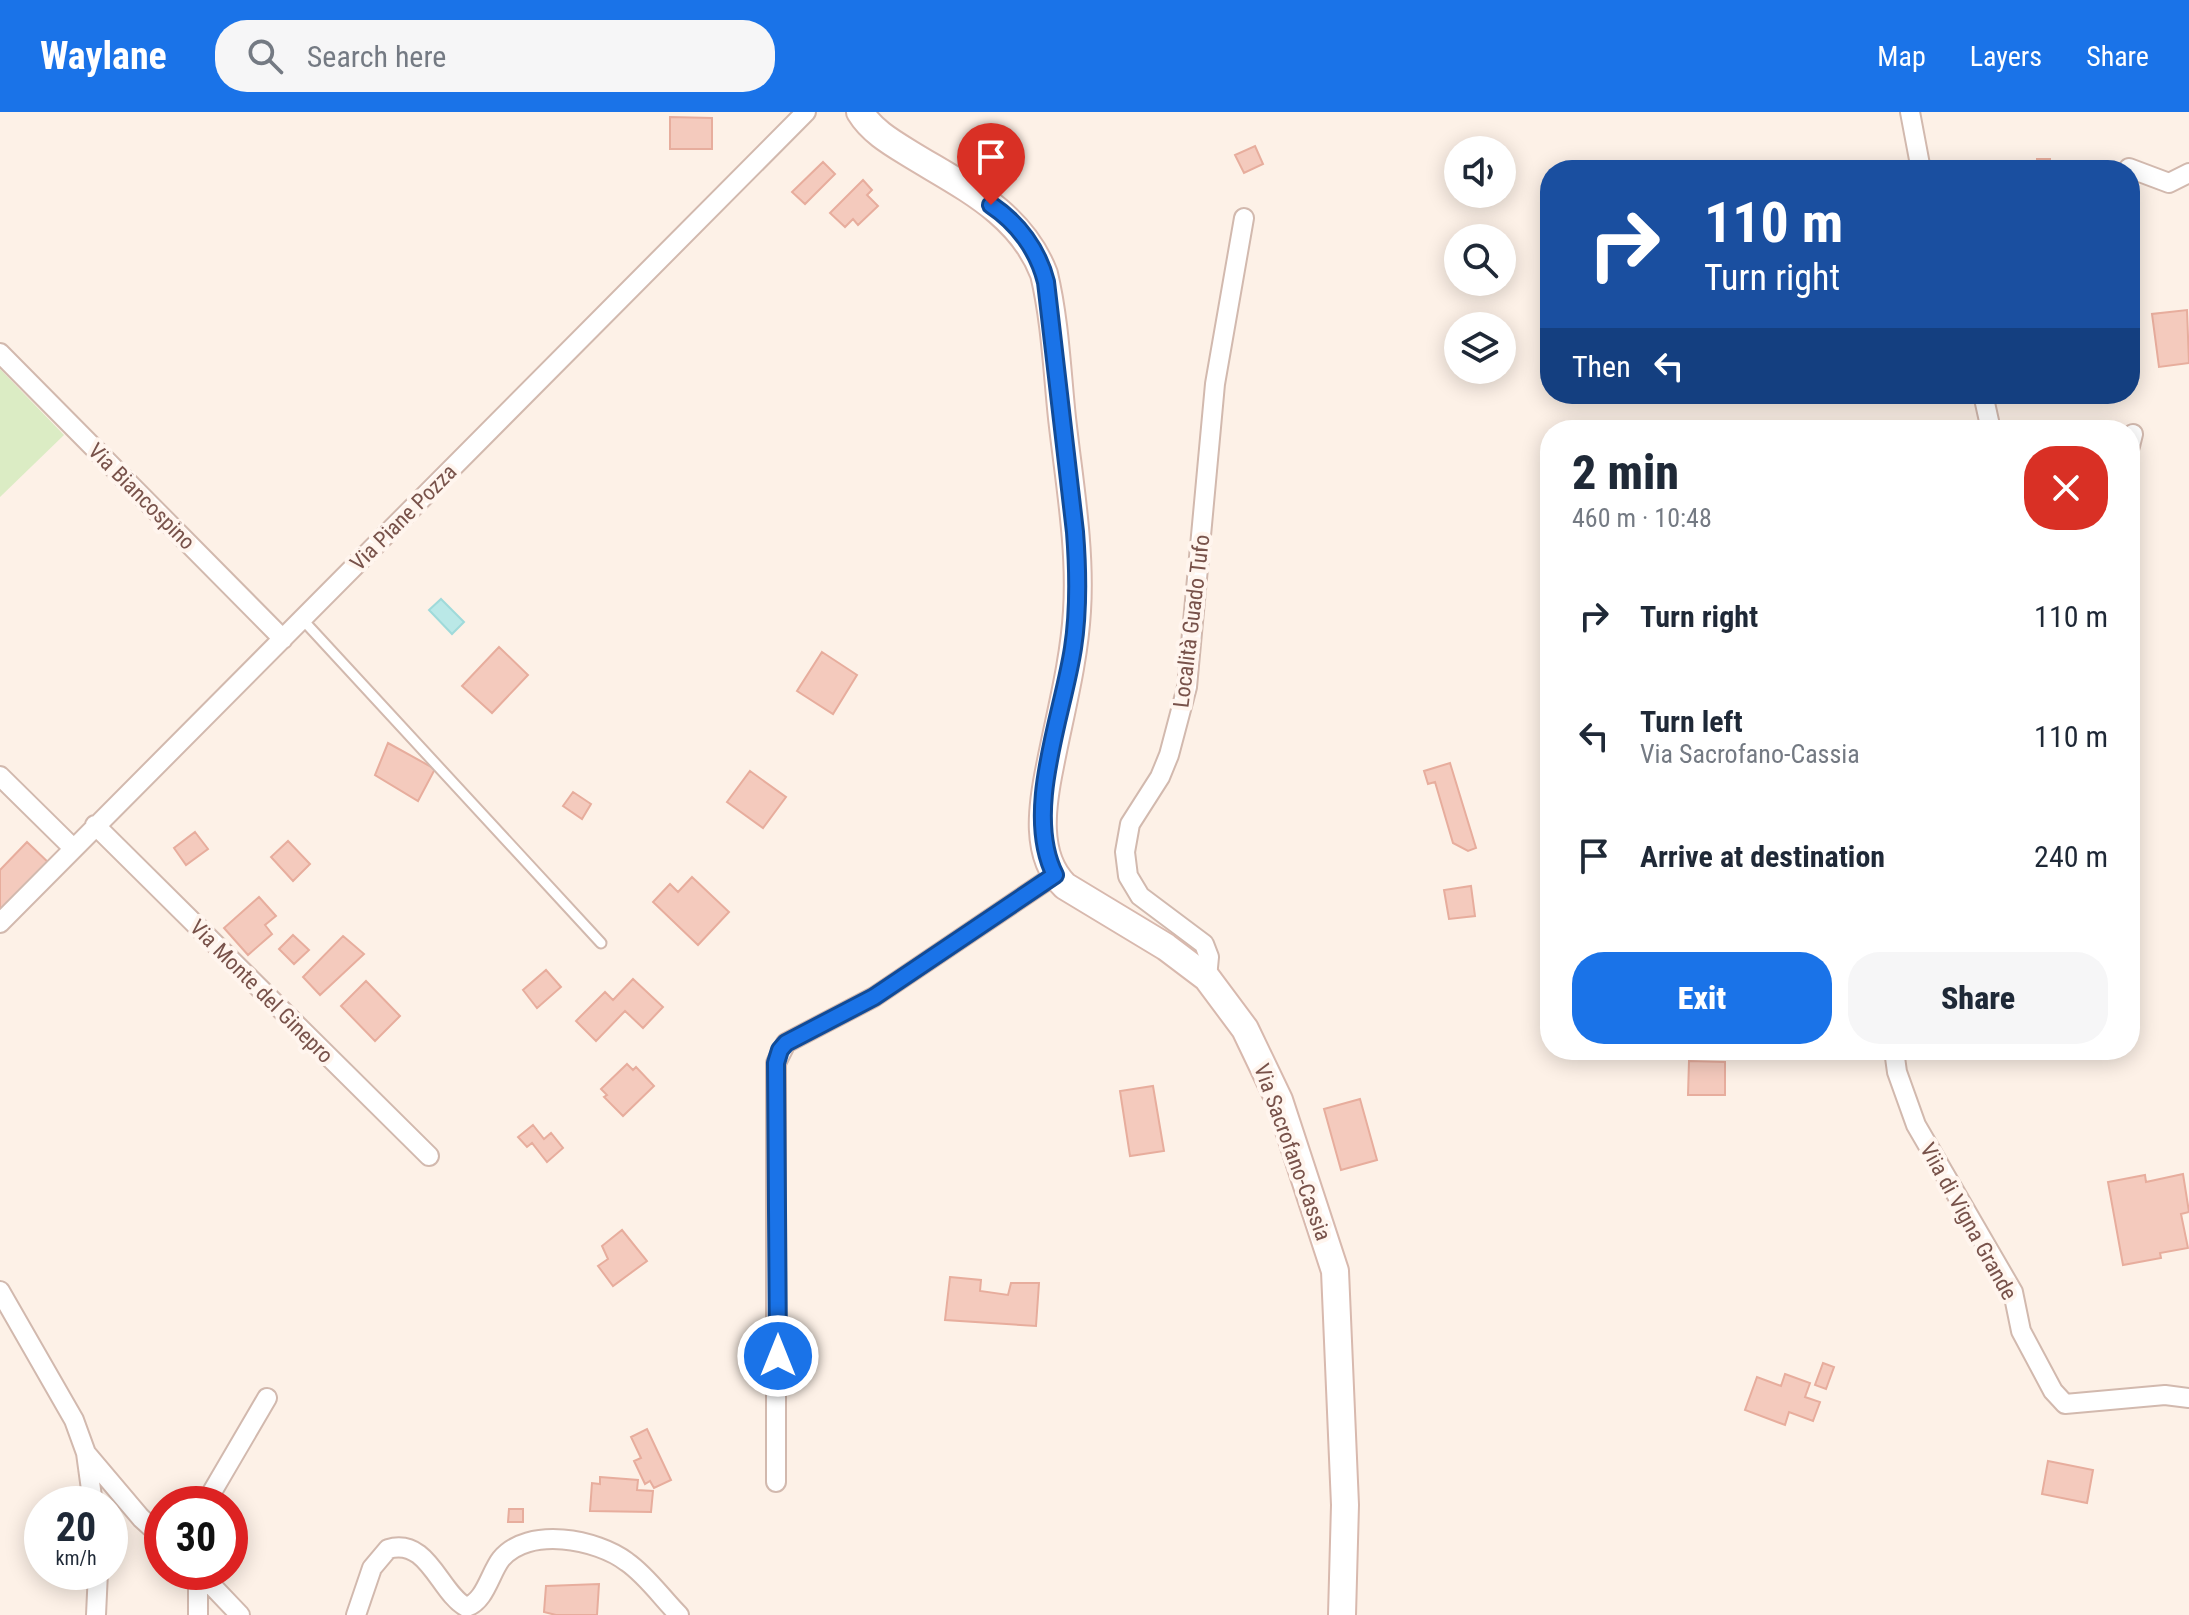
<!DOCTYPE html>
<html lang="en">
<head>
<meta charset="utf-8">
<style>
  :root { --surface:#fff; --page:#f6f6f7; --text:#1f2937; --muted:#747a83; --accent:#1a73e8 }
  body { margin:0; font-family:"Roboto Condensed",sans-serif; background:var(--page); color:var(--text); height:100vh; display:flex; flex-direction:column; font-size:30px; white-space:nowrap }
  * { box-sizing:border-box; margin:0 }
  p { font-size:26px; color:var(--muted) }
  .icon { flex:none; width:44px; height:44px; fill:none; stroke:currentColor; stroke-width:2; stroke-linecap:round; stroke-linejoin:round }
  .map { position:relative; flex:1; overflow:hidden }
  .drawer { position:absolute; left:1540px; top:308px; width:600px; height:640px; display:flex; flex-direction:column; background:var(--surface); border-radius:32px; box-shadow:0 4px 20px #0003 }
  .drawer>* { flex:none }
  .banner { position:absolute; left:1540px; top:48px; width:600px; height:244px; border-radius:32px; box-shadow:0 4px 20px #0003; background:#1a4fa0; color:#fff; overflow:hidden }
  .controls { position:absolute; left:1444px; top:24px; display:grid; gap:16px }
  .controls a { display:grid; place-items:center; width:72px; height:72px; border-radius:50%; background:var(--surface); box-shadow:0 4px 20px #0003; font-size:40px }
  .speed { position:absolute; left:24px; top:1374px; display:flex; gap:16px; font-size:40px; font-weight:700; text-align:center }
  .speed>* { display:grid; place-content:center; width:104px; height:104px; border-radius:50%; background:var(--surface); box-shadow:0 4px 20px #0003; line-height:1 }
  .speed small { font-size:20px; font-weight:400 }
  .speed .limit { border:12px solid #d22; background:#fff; color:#111 }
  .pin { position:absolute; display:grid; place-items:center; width:68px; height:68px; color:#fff; margin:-82px -34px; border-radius:50% 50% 50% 0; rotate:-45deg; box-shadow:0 0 8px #0007 }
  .pin .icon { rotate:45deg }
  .me { position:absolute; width:88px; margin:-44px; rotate:0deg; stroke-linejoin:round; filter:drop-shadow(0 0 6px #0008) }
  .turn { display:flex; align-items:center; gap:28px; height:168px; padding:0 32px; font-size:36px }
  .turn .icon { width:104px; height:104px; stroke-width:2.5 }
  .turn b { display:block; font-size:56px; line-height:68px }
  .then { display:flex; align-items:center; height:76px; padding:0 32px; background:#0003; gap:16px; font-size:30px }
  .round { display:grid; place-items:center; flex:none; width:84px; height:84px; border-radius:32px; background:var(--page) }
  .headline { display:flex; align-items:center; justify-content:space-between; height:136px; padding:0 32px }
  h1 { font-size:48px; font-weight:800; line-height:60px }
  .primary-button { display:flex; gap:16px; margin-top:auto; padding:16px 32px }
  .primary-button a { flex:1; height:92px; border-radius:32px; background:var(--accent); color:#fff; font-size:32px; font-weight:800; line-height:92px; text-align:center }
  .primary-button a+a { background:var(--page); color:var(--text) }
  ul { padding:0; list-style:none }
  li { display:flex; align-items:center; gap:24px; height:120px; padding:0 32px }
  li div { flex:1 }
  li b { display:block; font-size:30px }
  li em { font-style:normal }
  header { display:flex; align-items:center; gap:48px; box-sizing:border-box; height:112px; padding:0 40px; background:var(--accent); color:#fff }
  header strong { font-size:38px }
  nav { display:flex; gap:44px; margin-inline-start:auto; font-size:28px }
  .search { width:560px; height:72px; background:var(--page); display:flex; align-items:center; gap:20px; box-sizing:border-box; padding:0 28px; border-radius:32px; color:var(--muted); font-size:30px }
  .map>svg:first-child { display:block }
  .green { fill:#dbecc4 }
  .water { fill:#bae8e7; stroke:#9fdada; stroke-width:2 }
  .building { fill:#f4cabd; stroke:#e7ad9d; stroke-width:2 }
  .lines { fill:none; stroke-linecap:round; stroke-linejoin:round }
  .lane-casing { stroke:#d2b9ae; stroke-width:13 }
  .street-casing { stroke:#d2b9ae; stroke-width:22 }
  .secondary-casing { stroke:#d8b9ae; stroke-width:30 }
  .lane { stroke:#fff; stroke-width:9 }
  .street { stroke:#fff; stroke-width:18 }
  .secondary { stroke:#fff; stroke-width:26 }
  .route-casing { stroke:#114b97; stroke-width:20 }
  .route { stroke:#1a73e8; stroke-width:14 }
  .labels { text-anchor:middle; stroke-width:8; stroke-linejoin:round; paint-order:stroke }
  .street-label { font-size:22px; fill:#78524a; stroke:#fff5ee }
</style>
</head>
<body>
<header>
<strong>Waylane</strong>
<div class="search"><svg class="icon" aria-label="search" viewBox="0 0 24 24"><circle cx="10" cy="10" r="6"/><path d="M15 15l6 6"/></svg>Search here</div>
<nav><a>Map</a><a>Layers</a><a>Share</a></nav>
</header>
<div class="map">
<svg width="2189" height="1503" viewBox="0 0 2189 1503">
  <rect width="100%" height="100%" fill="#fdf1e7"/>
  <path class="green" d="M0 257 64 323 0 385Z"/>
  <path class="water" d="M441 487 464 510 452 522 429 498Z"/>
  <path class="building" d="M670 5 712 6V37H670Z
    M1255 34 1263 52 1244 61 1235 43Z
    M2037 47H2050V58H2037Z
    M823 50 835 62 805 92 792 80Z
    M863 68 872 78 867 83 878 94 858 113 853 107 845 115 830 101Z
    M2187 198 2189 251 2159 255 2152 202Z
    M499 535 528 563 492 601 462 574Z
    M822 540 857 563 833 602 797 579Z
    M388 631 435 657 418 689 375 663Z
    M1450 651 1476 736 1468 739 1453 731 1435 670 1428 672 1424 659Z
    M750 659 786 685 763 716 727 690Z
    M573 680 591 692 582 707 563 694Z
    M195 720 208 737 186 753 174 736Z
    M288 729 310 752 293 769 271 745Z
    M27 730 51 753 0 806V758Z
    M692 765 729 800 698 833 653 790 670 772 678 780Z
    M1471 774 1475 804 1449 807 1444 778Z
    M259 785 276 804 265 813 272 822 248 843 224 816Z
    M293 823 309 838 294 852 279 837Z
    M343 824 364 842 320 883 303 865Z
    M546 858 561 875 537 896 523 878Z
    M633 867 663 895 643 916 625 899 596 929 576 909 605 880 613 888Z
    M366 869 400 904 375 929 341 894Z
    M1689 949 1725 950V983H1688Z
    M627 952 633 958 636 955 654 974 623 1004 604 985 607 983 601 977Z
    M1153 974 1164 1039 1130 1044 1120 979Z
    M1360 987 1377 1048 1341 1058 1324 997Z
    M533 1013 544 1027 551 1021 563 1036 547 1050 532 1031 527 1035 518 1025Z
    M2183 1062 2189 1100 2181 1102 2188 1136 2160 1141 2161 1146 2123 1153 2108 1070 2145 1063 2146 1070Z
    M622 1118 647 1149 613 1174 598 1154 608 1147 602 1134Z
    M950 1165 981 1168 980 1179 1008 1183 1011 1171H1039L1036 1214 945 1208Z
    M1823 1251 1834 1255 1826 1277 1815 1273Z
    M1785 1262 1810 1271 1805 1285 1820 1290 1813 1309 1789 1300 1785 1313 1745 1298 1757 1265 1781 1274Z
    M647 1317 671 1368 654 1376 650 1369 645 1372 634 1349 641 1346 631 1325Z
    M2048 1349 2093 1358 2087 1391 2042 1382Z
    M600 1365 638 1368 637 1378 653 1379 651 1400 590 1399 592 1371 600 1372Z
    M509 1397H523V1410H508Z
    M599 1472 597 1503H556L544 1500 546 1474Z"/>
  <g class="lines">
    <g class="lane-casing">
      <path id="lane" d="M302 507 601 831"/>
    </g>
    <g class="street-casing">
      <path id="street" d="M1910 0 1921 58
        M2129 56 2169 71 2189 61
        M0 241 283 527
        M1983 282 1991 318
        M2130 334 2133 322
        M0 664 73 736
        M95 713 429 1044
        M0 811 806 0
        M1207 866 1209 845 1204 832 1140 784 1128 764 1125 740 1130 712 1160 665 1169 643 1187 575 1215 272 1244 106
        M1894 938 1897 960 1916 1013 2013 1180 2021 1219 2053 1279 2065 1292 2165 1283 2189 1286
        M0 1179 74 1308 86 1341 93 1392
        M86 1341 141 1406 162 1425
        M776 1370V951L786 931 874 885 1055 763
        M205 1392 267 1286
        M198 1460V1503
        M199 1460 240 1503
        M96 1503 98 1460
        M356 1503 372 1456 388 1437C428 1425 439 1480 466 1495 485 1490 490 1461 501 1447 528 1414 597 1427 627 1450 647 1464 662 1486 679 1503"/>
    </g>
    <g class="secondary-casing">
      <path id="secondary" d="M860 0C871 18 889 29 907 40 960 73 1020 99 1044 162 1055 208 1057 258 1062 306 1069 369 1081 435 1077 499 1074 551 1060 602 1050 654 1042 693 1034 744 1065 774L1166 835 1207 866 1245 917 1279 988 1335 1159 1345 1393 1342 1503"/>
    </g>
    <use href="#lane" class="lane"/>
    <use href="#street" class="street"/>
    <use href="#secondary" class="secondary"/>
  </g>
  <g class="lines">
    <g class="route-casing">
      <path id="route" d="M778 1244 776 951 780 938 786 931 874 885 1055 763C1023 700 1063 603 1073 536 1079 497 1078 459 1075 420L1046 170C1038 138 1018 111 991 93"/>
    </g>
    <use href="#route" class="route"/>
  </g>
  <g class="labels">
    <g class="street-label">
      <text transform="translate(142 384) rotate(45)" y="8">Via Biancospino</text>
      <text transform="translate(403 405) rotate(-45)" y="8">Via Piane Pozza</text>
      <text transform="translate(1191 509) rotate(-83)" y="8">Località Guado Tufo</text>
      <text transform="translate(262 879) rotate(45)" y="8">Via Monte del Ginepro</text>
      <text transform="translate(1293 1040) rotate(70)" y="8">Via Sacrofano-Cassia</text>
      <text transform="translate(1969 1109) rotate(61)" y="8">Viia di Vigna Grande</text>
    </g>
  </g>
</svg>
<div class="controls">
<a><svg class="icon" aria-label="sound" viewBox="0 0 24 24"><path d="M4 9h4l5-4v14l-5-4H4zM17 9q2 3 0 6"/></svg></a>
<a><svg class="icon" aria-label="search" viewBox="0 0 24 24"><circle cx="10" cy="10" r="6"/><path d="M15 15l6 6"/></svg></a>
<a><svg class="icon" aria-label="layers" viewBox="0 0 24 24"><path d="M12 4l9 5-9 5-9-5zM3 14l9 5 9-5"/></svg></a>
</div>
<div class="speed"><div>20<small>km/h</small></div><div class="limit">30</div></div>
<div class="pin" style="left:991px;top:93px;background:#d93025"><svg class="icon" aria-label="arrive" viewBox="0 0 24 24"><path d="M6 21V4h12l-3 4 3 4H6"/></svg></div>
<svg class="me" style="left:778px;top:1244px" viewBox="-20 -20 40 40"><circle r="17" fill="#1a73e8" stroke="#fff" stroke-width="3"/><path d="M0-11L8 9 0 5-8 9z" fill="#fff"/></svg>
<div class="banner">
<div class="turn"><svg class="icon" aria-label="right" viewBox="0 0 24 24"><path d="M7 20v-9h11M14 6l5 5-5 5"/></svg><div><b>110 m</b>Turn right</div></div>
<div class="then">Then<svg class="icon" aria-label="left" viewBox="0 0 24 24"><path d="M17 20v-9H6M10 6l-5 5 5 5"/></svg></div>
</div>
<section class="drawer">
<div class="headline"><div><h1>2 min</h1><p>460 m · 10:48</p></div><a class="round" style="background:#d93025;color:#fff"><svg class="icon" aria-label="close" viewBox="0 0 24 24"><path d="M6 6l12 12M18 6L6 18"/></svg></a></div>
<ul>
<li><svg class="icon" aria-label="right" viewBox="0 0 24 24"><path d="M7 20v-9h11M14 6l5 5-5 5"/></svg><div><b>Turn right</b></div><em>110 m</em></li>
<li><svg class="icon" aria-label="left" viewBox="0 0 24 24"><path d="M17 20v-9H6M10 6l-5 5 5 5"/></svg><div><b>Turn left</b><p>Via Sacrofano-Cassia</p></div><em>110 m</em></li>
<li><svg class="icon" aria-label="arrive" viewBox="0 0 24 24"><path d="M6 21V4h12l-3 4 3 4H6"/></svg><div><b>Arrive at destination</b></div><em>240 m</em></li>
</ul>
<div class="primary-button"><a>Exit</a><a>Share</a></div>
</section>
</div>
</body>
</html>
